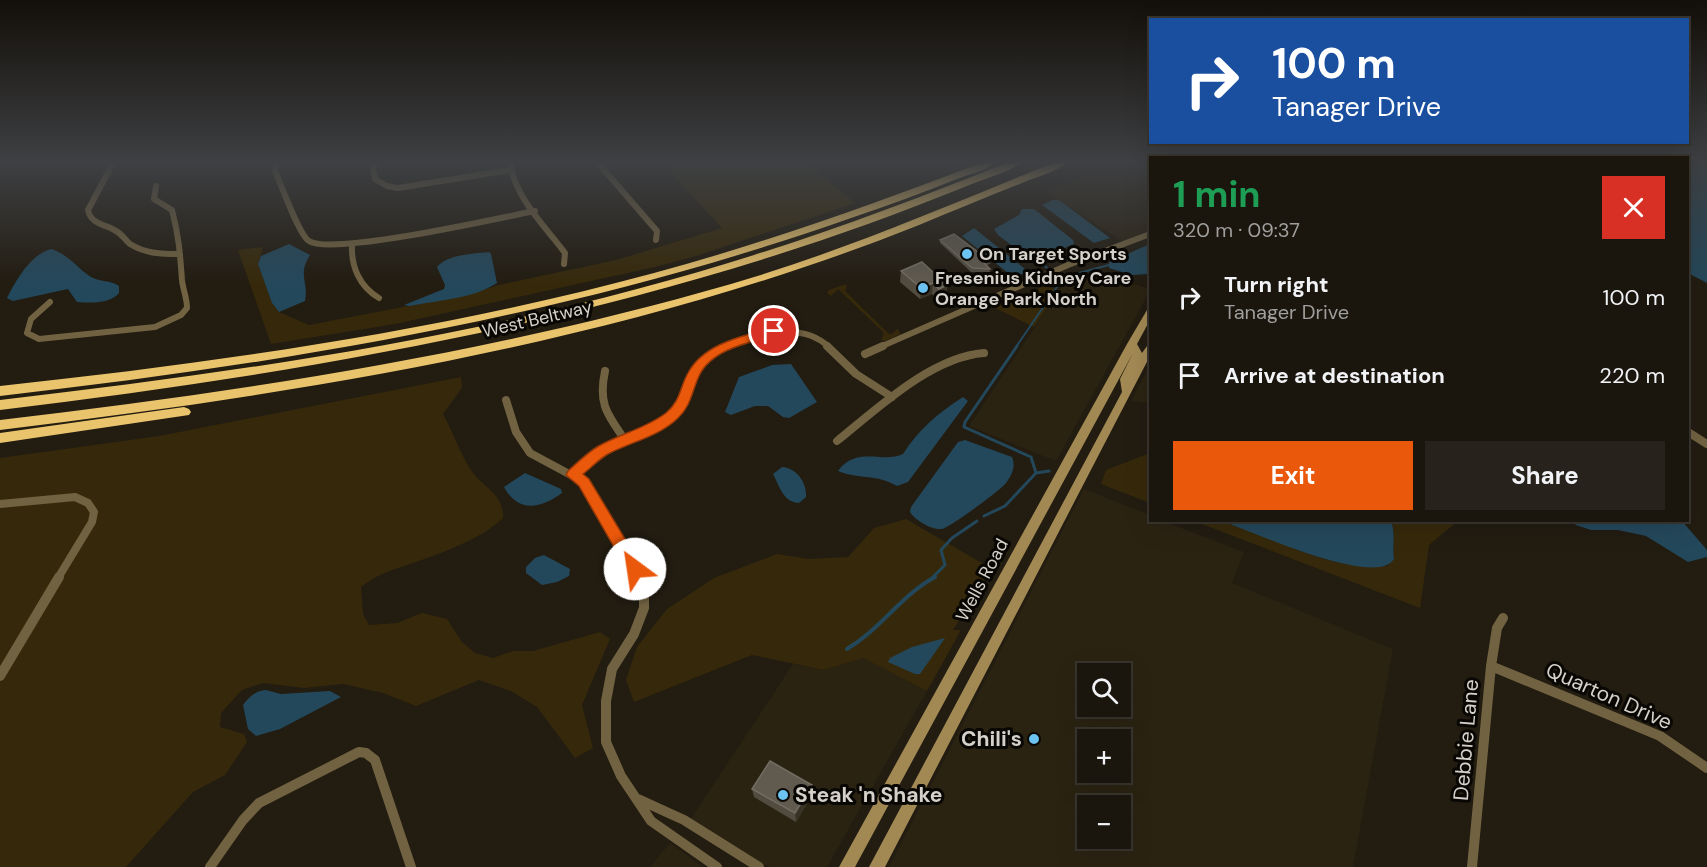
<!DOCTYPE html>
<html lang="en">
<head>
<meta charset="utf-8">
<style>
  :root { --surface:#1a150d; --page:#27221b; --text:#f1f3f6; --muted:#9f9f9d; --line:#38342e; --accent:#ea580c }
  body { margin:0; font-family:"DM Sans",sans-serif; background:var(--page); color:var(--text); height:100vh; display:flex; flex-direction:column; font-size:22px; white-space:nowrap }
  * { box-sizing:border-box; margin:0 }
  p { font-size:20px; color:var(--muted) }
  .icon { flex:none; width:33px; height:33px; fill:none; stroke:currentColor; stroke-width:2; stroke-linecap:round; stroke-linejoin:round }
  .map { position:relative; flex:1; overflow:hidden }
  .panel { position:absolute; left:1149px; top:156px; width:540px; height:366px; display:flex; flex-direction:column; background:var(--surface); border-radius:0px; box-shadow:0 6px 24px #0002,0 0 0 2px var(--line) }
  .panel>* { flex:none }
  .top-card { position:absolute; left:1149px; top:18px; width:540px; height:126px; border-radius:0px; box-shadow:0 6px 24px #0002,0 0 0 2px var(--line); background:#1a4fa0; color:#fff; overflow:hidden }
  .fabs { position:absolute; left:1077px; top:663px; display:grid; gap:12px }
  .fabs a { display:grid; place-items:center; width:54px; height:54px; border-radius:0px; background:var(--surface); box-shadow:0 6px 24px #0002,0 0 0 2px var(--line); font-size:30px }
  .pin { position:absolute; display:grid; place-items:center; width:51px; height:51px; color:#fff; margin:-26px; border:3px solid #fff; border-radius:50%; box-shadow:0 2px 6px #0007 }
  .me { position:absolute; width:66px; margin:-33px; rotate:329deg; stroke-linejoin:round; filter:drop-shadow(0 0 4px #0008) }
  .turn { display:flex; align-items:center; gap:21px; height:126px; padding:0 24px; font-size:27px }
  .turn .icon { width:78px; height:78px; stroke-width:2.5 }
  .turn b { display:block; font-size:42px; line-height:51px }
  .round { display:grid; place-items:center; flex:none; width:63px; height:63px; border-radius:0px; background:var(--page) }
  .overview { display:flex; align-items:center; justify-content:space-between; height:102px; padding:0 24px }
  h1 { font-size:36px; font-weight:700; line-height:45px; color:#1e9e55 }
  .action { display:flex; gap:12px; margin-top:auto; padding:12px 24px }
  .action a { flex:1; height:69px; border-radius:0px; background:var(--accent); color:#fff; font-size:24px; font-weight:700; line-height:69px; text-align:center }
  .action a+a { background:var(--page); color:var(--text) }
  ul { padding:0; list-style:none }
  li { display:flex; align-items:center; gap:18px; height:78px; padding:0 24px }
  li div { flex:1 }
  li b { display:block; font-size:22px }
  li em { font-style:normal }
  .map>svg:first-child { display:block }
  .built { fill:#2b2312; fill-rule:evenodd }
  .green { fill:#36290b }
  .water { fill:#24485b }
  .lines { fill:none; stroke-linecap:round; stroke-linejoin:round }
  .stream-far2 { stroke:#24485b; stroke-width:2 }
  .stream-far1 { stroke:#24485b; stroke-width:3 }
  .stream { stroke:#24485b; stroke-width:4 }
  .street-far2 { stroke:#716241; stroke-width:6 }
  .street-far1 { stroke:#716241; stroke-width:8 }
  .street { stroke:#716241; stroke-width:10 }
  .secondary { fill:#a28954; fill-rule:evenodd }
  .highway { fill:#eac36d; fill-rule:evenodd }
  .wall { fill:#524c40 }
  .shaded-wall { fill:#393327 }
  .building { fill:#605a4f; stroke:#726d62; stroke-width:1.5 }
  .route { fill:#ea580c; stroke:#983908; stroke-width:1.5 }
  .poi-dot { fill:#6cc3f2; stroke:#090704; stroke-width:2 }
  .labels { text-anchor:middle; stroke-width:6; stroke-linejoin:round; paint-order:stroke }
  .poi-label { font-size:18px; font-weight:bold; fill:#d5d1ca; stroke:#090704; text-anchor:start }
  .street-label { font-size:18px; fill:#d5d1ca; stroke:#090704 }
  .near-street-label { font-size:21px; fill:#d5d1ca; stroke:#090704 }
  .near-poi-label { font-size:21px; font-weight:bold; fill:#d5d1ca; stroke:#090704; text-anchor:end }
</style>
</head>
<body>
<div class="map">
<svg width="1707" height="867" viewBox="0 0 1707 867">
  <rect width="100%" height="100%" fill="#221c11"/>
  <path class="built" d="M1114 163H1150V230L1123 242 1047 192Z
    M1092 271 1150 289V291L1056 461 969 426 1065 282Z
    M1150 365V403L1131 401Z
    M1084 489 1150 515V520L1163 521 1244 552 1232 583 1393 649 1353 867H889ZM1088 674H1120V706H1088ZM1088 740H1120V772H1088ZM1088 806H1120V838H1088Z
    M863 658 927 691 827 867H769L690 820 793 664 824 670Z
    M670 843 703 867H650Z"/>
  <path class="green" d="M662 163H812L815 170 855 203 696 256 655 267 395 324 271 344 238 250 263 247 258 264 272 303 279 312 309 325 471 294 499 285 616 260 722 228Z
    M843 285H847L845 291 889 334H892L897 329 901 334 885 341 881 340 884 333 838 289 831 296 827 293 829 290Z
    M1044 286 1060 290 1034 327 995 308Z
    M461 377 462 388 443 414C453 432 461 456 473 473 486 489 504 495 503 518 485 537 442 553 416 562 396 569 378 573 361 587L363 614 369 625 397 623 422 613 447 619 462 642 475 653 493 658 513 651H533L600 632 610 639 582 705 593 748 575 758 537 707 511 691 479 680 416 706 383 693 343 684 304 688 263 683 242 690 221 713 220 727 244 734 247 742 225 775 193 792 126 867H0V458L159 436Z
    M1150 453V503L1101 484 1106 470Z
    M906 519 992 569 953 630H961L927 691 863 658 824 670 752 655 634 702 626 680 637 647 667 609 714 578 777 554 809 559 848 557 874 528Z
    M1459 520 1429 545 1420 608 1194 521H1226L1232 525C1283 541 1332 572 1387 566L1394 559C1392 546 1396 534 1391 521Z"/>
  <path class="water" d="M1688 163H1707V283L1688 273Z
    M1052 200H1059L1110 238 1094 243 1042 205Z
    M1022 209H1034L1073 240 1074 244 1032 261 998 235 994 229 1019 215Z
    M974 228 1025 269 1026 273 1013 277 962 236Z
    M289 244 310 255C297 276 309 281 305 301L279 312 272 303 258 264 261 256Z
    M1150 244V270L1147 274 1132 275 1109 268V262Z
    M51 249C68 254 77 268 91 277 100 282 110 280 119 286V293C110 304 90 303 77 302L68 289 13 301 7 298C16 280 31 254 51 249Z
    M489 252 491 254 497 283C473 299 438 300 410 306L404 305 444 289 445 285 437 267C448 254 473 254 489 252Z
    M791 364 817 402 789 418 783 417 768 406H755L731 415 725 412 739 377 772 365Z
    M963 397 968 401 908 482 897 486C874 473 860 480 838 471 857 445 883 464 903 454 919 429 938 413 963 397Z
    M965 440 1012 457C1016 466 1012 475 1006 483 1001 490 949 528 942 529 931 530 915 520 910 512L911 507 958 442Z
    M782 467C797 468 807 483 806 497L799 503C783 502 780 487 773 474Z
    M525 473 561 489 562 493C540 509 518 513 504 487Z
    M1226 521H1391C1396 534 1392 546 1394 559 1377 588 1258 534 1232 525Z
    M1571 521H1682L1707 550V557L1688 562 1646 536 1618 530H1591L1576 525Z
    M544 555 570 569 569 576 557 582 542 585 526 573V567L535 558Z
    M945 638 920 674H915L888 662 890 658 912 647Z
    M266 690 281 694 330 691 341 697 280 729 256 736 248 729 243 705C249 697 255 691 266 690Z"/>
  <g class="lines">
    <path class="stream-far2" d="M1039 260 1047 268
      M1016 347 1059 284 1079 273 1109 265"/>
    <path class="stream-far1" d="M1017 346 965 422 964 427 1031 457 1036 473 1049 471
      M984 516 1005 506 1036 473
      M932 578 945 565 941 550 952 538 977 521"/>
    <path class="stream" d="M847 649C882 628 900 596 935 577"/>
    <path class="street-far2" d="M113 163 88 210C91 225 106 224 116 231 122 234 125 240 130 244 146 254 162 254 180 254
      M276 163 275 171C281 184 299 235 309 241 332 256 499 218 535 211
      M377 163 373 168 375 179 387 186 398 188 510 170
      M510 163C515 198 545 226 565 253L564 264
      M598 163 657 231 656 240
      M352 245C351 267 360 287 379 298
      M50 302 31 319 27 333 39 339 155 327 181 315 187 308C187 298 183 290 182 280 180 253 179 237 172 210L154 199 156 186
      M724 347C754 333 802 321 829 347
      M880 347 1068 265 1150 234"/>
    <path class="street-far1" d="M827 346 856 374 892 397
      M865 354 883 346
      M605 371C598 404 607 414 625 440
      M506 400 516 432 530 453 584 482 639 578
      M1688 432 1707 444
      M837 441C877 409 931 357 984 353
      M573 475 601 451 656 427 674 414 686 398 693 374 706 358 726 346
      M0 504 75 497 88 503 94 512 92 522 58 578"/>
    <path class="street" d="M638 577 644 587V608L634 634 612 669 606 701V742L621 776 651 821 717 867
      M1491 666 1660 736 1707 768
      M0 676 59 577
      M638 799 684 820 759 867
      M210 867 243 820 259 803 359 752 366 753 375 760 411 867
      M1472 867 1491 666 1497 628 1503 618"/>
    <path class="secondary" d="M1150 309V320L1137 344 1142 353 1147 346 1150 345V356L885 867H869L1122 392 1120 379 1133 353 855 867H839L1127 344 1147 310Z"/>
    <path class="highway" d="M981 163H995C985 171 969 174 957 179 922 193 887 206 851 218 576 315 289 363 0 396V386C220 362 440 331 654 273 765 243 874 204 981 163Z
      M1006 163H1020C1008 172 990 177 977 182 941 196 904 211 868 224 587 325 295 374 0 410V400C214 375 428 345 637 289 763 256 885 212 1006 163Z
      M1053 163H1067C1055 172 1036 177 1022 183 987 197 953 211 919 225 626 342 312 392 0 430V420C247 391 492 353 731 284 841 252 947 206 1053 163Z
      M184 407 189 409 191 412 189 415 0 443V433Z"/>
  </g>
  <path class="wall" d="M940 240 990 261V264L987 265 990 269V272H971L940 243Z
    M901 271 947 285 946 296 938 300 932 294 920 299 900 282Z
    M812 785 813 793 796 822 754 797 752 789Z"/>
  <path class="shaded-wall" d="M933 283 932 294 920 299 921 288Z
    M947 285 946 296 938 300 939 289Z
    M812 785 813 793 796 822 795 813Z"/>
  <path class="building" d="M954 234 990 261 984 263 990 269 972 268 940 240Z
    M922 262 947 285 939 289 933 283 921 288 901 271Z
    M770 761 812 785 795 813 752 789Z"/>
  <linearGradient id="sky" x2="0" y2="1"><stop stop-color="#130f09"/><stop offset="0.57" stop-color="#3e4043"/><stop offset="1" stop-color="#3e4043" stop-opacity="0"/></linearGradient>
  <rect width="1707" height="284" fill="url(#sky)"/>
  <path class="route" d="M774 327 781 331 779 334C752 342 712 348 699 376 692 391 691 406 678 418 660 436 631 442 608 454 599 459 591 468 583 474L589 479 643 569 640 573 635 575 629 573 579 486 566 475 568 471C577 463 587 453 597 447 619 434 645 429 666 413 680 402 680 387 688 373 704 343 744 336 774 327Z"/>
  <g class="poi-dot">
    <circle cx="967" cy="254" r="6"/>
    <circle cx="923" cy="288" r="6"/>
    <circle cx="1034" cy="739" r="6"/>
    <circle cx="783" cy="795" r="6"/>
  </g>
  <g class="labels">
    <g class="poi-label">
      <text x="979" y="260">On Target Sports</text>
      <text x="935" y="284">Fresenius Kidney Care<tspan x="935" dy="21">Orange Park North</tspan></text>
    </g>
    <g class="street-label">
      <text transform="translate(537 319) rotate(-13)" y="6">West Beltway</text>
      <text transform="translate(982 580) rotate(-62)" y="6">Wells Road</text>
    </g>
    <g class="near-street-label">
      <text transform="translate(1609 696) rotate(24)" y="7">Quarton Drive</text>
      <text transform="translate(1466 740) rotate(-85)" y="7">Debbie Lane</text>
    </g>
    <g class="near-poi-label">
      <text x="1022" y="746">Chili's</text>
      <text x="795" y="802" text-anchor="start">Steak 'n Shake</text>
    </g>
  </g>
</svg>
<div class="fabs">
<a><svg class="icon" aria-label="search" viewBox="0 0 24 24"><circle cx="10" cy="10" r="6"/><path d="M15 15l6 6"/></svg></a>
<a>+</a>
<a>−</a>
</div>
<div class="pin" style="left:774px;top:331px;background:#d93025"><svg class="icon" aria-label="arrive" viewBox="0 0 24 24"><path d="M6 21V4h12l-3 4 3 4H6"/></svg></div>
<svg class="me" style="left:635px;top:569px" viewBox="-20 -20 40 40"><circle r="19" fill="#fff"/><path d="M0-13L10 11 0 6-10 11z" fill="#ea580c"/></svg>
<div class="top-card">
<div class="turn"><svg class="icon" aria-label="right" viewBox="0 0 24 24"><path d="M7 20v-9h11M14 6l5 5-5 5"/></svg><div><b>100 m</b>Tanager Drive</div></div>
</div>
<section class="panel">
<div class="overview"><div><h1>1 min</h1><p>320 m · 09:37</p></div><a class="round" style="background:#d93025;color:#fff"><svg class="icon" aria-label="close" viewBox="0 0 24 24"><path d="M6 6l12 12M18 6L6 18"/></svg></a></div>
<ul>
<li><svg class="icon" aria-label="right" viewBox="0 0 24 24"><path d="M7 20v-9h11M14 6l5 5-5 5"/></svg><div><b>Turn right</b><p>Tanager Drive</p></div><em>100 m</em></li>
<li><svg class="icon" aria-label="arrive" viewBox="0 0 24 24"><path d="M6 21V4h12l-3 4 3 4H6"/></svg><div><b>Arrive at destination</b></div><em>220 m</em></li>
</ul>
<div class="action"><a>Exit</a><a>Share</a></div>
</section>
</div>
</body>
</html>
